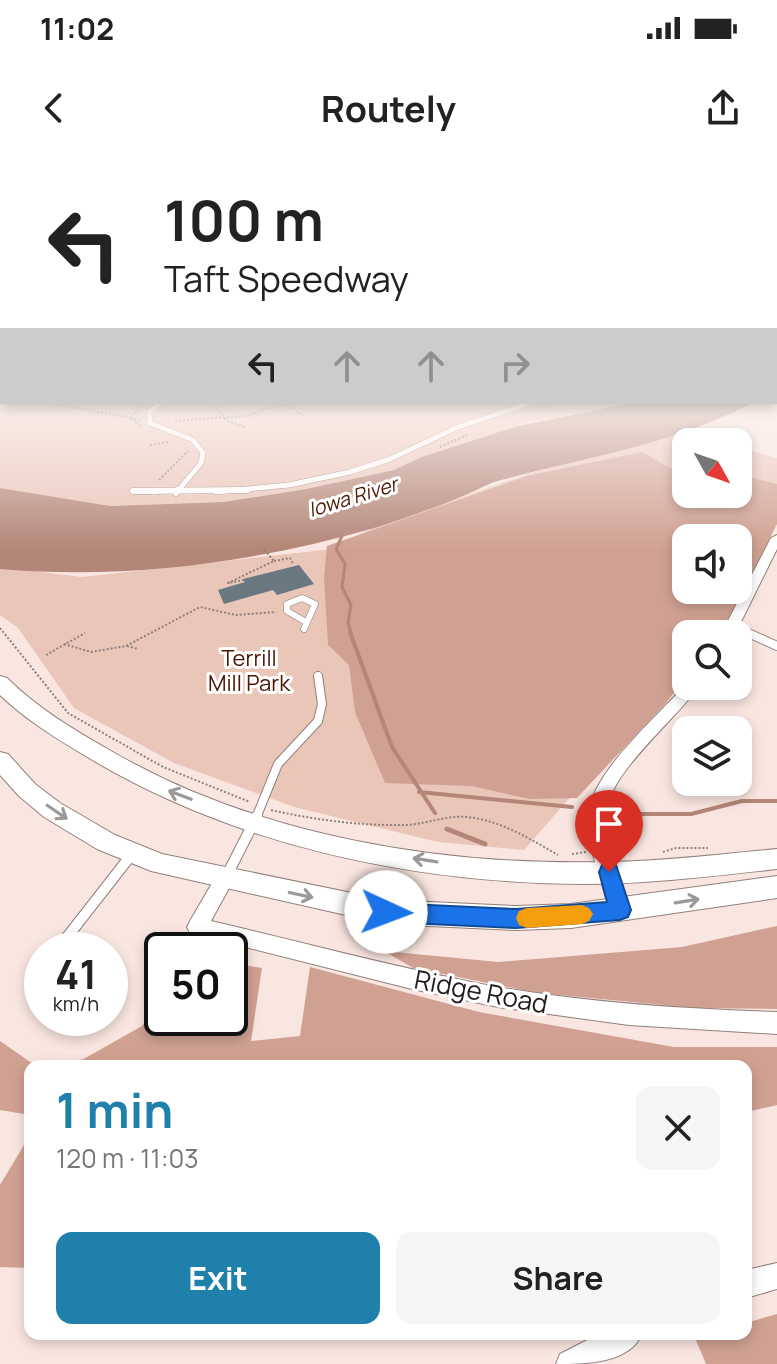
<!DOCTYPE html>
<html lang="en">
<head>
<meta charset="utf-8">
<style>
  :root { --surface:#fff; --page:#f6f6f6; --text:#222; --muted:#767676; --accent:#2080ac }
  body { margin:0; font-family:Manrope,sans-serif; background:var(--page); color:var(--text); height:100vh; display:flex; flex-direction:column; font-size:30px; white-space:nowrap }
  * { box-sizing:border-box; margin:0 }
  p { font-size:26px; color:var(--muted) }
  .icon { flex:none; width:44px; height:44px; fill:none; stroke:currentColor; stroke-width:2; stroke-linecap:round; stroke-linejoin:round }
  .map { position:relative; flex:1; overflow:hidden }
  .details { position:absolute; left:24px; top:900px; width:728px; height:280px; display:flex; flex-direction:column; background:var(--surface); border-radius:16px; box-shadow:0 4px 12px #0003 }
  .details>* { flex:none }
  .banner { position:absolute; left:0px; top:0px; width:778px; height:244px; box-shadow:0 4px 12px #0003; background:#fff; color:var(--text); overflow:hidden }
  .needle { width:52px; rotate:130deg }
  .controls { position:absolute; left:672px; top:268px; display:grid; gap:16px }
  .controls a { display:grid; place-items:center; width:80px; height:80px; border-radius:16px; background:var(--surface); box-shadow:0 4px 12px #0003; font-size:40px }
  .speed { position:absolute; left:24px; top:772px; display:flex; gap:16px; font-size:40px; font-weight:700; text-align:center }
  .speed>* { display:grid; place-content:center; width:104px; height:104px; border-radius:50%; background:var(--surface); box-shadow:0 4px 12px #0003; line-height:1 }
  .speed small { font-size:20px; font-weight:400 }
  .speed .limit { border:4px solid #111; border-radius:12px; background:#fff; color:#111 }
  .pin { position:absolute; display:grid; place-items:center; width:68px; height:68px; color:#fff; margin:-82px -34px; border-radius:50% 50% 50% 0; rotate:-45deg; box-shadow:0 0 8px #0007 }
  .pin .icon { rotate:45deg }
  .me { position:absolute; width:88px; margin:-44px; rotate:92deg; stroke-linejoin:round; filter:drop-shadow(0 0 6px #0008) }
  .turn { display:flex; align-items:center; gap:28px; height:168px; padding:0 32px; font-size:36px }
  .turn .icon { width:104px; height:104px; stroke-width:2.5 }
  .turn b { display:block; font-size:56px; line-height:68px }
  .lanes { display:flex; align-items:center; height:76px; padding:0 32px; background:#0003; justify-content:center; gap:40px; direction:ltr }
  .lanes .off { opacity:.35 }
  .round { display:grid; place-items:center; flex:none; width:84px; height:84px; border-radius:16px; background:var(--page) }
  .summary { display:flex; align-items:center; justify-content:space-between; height:136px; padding:0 32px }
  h1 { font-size:48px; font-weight:700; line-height:60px; color:var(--accent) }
  .action { display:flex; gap:16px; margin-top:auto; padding:16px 32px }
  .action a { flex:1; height:92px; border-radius:16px; background:var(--accent); color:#fff; font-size:32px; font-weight:700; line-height:92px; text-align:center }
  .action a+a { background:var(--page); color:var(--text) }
  .status { display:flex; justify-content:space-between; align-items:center; height:56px; padding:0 40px; background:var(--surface); direction:ltr }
  .status svg { height:22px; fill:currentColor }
  header { display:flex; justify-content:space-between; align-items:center; height:104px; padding:0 32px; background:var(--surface); font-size:36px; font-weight:700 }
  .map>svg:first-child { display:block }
  .green { fill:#eac6b9 }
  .forest { fill:#d0a192; fill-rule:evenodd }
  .water { fill:#b38677 }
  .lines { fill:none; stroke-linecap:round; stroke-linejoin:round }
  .stream-far2 { stroke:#b38677; stroke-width:3 }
  .stream-far1 { stroke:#b38677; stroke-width:4 }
  .stream { stroke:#b38677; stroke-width:5 }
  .building { fill:#697881 }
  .service-far3-casing { stroke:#91807a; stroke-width:6 }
  .service-far2-casing { stroke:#91807a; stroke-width:7 }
  .service-far1-casing { stroke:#91807a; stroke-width:10 }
  .service-casing { stroke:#91807a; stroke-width:12 }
  .minor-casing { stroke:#91807a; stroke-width:2 }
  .secondary-casing { stroke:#91807a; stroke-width:2 }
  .path { stroke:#8e807c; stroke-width:2; stroke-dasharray:2 2; stroke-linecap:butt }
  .service-far3 { stroke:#fff; stroke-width:5 }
  .service-far2 { stroke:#fff; stroke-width:6 }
  .service-far1 { stroke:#fff; stroke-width:8 }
  .service { stroke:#fff; stroke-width:10 }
  .minor { fill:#fff; fill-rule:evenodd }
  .secondary { fill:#fff; fill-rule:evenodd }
  .oneway { stroke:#9c9998 }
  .route { fill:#1a73e8; stroke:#114b97; stroke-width:2 }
  .slow { fill:#f59e0b }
  .labels { text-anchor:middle; stroke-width:6; stroke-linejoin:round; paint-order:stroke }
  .far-water-label { font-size:20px; font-style:italic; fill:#521904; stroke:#fff }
  .park-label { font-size:22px; fill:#4d1500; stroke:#fff }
  .near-street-label { font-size:26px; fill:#231c1a; stroke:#fff }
</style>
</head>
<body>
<div class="status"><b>11:02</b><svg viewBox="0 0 49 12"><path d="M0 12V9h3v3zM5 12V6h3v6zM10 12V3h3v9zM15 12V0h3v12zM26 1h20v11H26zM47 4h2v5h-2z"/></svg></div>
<header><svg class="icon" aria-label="back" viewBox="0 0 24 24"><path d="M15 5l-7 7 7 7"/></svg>Routely<svg class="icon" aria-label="share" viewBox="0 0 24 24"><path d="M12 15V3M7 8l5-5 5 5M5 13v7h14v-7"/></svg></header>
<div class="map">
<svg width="777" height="1204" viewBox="0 0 777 1204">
  <rect width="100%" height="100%" fill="#fae6e0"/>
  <path class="green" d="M0 222 2 242H635L523 264 393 310 305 329 222 342 110 346 0 328Z
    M686 272 722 282H686V334H738V287L777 298V352L738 378H686V505L524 690 438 682 294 647 174 603 74 548 18 468 0 455V407L82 417 332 389 373 368 531 313Z"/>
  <path class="forest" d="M642 292 675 311H686V334H738V314L777 324V364L728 461 718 474H686V517L666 543 577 638 530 639 471 626 385 623 355 552 349 505 328 485 324 418 327 386 527 316ZM686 378H738V430H686Z
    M777 766V849L695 848 538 833 413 808 384 791 498 802 682 787Z
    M230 803 262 808 251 881 300 876 310 807 479 852 674 887H777V945L746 952V906H71L142 866 162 840V858H230Z
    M0 881 36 906H30V955L0 950Z
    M30 975V1108L0 1107V1025Z
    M777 1154V1204H706L695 1178 707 1174H746V1163Z"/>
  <path class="water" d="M636 242H754C675 284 587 297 501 320 489 323 479 329 468 334 437 347 403 359 371 369 252 403 123 420 0 409V328L110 346 223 342 306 329 394 310 422 297 518 266Z"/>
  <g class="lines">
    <path class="stream-far2" d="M342 376 336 389 345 404 342 427 351 445 348 462 351 474"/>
    <path class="stream-far1" d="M350 472 392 587 435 653
      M419 632 572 647
      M625 654H691L742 641H777"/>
    <path class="stream" d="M447 669 485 684"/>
  </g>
  <path class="building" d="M299 405 314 424 277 435 273 430 224 444 218 430 245 422 243 419Z"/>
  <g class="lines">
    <g class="service-far3-casing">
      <path id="service-far3" d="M162 242 149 252 150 263 193 280 203 293 201 303 177 332
        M133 331 157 332
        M216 332 289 325 350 312 390 299 458 267 533 242"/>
    </g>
    <g class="service-far2-casing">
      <path id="service-far2" d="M133 331 247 330
        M176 333 178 330
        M732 466 751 474
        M304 469 315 444 302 438 287 444V451L306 462"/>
    </g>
    <g class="service-far1-casing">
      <path id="service-far1" d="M746 472 777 486
        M256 658 278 604 318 561 322 544 318 516"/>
    </g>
    <g class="service-casing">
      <path id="service" d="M227 715 257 656
        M57 790 132 694"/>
    </g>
    <g class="minor-casing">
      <path id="minor" d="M777 375V389L735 474H721L771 378Z
        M686 524V526H699C676 560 608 613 606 654 604 686 620 720 630 750L627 756 620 759 613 756 610 750C602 720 585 684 589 652 593 611 659 555 686 524Z
        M225 711 232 713 234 719 211 761C306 783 401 809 497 827 590 843 683 849 777 852V874L629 865 498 847 412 829 190 773 187 767 190 761 218 713Z
        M777 1103V1129L746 1138V1110Z
        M599 1174H642C629 1204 584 1204 556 1204L560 1194Z"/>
    </g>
    <g class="secondary-casing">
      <path id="secondary" d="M0 516 7 518C37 548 74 570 111 591 257 676 440 706 608 702 664 701 721 694 777 689V709C713 716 648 724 583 724 411 723 232 685 84 595 54 577 25 559 0 535Z
        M0 592 8 594 35 624 60 643 115 675 162 694 386 740 516 746 571 744 777 716V738L571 768 516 770 386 764 151 711 97 689 44 657 19 636 0 615Z"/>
    </g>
    <path class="path" d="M46 242 130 258 142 267
      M213 242 227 261 245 267
      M286 244 303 255
      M540 247 554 242
      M140 260 130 258 143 245
      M175 261 246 256 289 242
      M150 285 168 282
      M440 287 467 275
      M159 320 188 291
      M274 401 290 398 293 404
      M244 420 228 423 274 401 263 388
      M0 468 68 553 163 607 250 642
      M64 484 91 492 126 486 200 447 236 455 276 452
      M127 486 138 489
      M46 495 85 473
      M271 650C315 660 361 666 406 665 426 664 447 655 467 657 500 660 530 679 558 695
      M663 692 676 688H708
      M572 694 586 692"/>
    <use href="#service-far3" class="service-far3"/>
    <use href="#service-far2" class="service-far2"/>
    <use href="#service-far1" class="service-far1"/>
    <use href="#service" class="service"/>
    <use href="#minor" class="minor"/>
    <use href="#secondary" class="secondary"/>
  </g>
  <defs><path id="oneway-shaft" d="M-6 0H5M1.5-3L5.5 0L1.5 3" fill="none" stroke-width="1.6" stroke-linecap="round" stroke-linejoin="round" transform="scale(2)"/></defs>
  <g class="oneway">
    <use href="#oneway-shaft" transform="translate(180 635) rotate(-159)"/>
    <use href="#oneway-shaft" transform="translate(57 652) rotate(34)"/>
    <use href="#oneway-shaft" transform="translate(425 700) rotate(-171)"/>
    <use href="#oneway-shaft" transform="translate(301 735) rotate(12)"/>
    <use href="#oneway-shaft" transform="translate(687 741) rotate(-9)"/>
  </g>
  <linearGradient id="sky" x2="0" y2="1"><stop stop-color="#93a2bb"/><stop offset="0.57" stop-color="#fdf4f1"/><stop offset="1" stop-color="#fdf4f1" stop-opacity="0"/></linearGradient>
  <rect width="777" height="390" fill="url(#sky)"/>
  <path class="route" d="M609 703 616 705 631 750 628 757 620 760 516 768 386 762 378 759 375 752 378 746 386 743 516 749 607 742 599 712 602 705Z"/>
  <path class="slow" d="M582 745 589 748 593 754 589 761 582 764 527 768 519 765 516 758 519 751 527 748Z"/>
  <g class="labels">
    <g class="far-water-label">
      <text transform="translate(353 337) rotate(-17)" y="7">Iowa River</text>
    </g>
    <g class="park-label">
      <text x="249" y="506">Terrill<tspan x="249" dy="25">Mill Park</tspan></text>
    </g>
    <g class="near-street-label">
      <text transform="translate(481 832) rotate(11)" y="9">Ridge Road</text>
    </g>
  </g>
</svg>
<div class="controls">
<a><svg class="needle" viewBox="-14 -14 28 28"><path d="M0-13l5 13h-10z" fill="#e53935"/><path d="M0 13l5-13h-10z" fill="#767676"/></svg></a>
<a><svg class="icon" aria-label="sound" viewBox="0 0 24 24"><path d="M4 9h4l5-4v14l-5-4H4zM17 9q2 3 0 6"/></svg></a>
<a><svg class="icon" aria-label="search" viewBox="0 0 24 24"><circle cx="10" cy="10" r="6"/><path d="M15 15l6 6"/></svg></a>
<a><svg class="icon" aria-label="layers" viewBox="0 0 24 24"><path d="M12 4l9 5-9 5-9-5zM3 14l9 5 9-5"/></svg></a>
</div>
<div class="speed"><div>41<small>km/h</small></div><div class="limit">50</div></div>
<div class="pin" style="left:609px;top:712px;background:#d93025"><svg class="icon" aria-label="arrive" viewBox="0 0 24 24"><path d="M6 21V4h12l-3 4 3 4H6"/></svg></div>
<svg class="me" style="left:386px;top:752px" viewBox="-20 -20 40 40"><circle r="19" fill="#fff"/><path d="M0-13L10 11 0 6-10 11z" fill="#1a73e8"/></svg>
<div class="banner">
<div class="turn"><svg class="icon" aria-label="left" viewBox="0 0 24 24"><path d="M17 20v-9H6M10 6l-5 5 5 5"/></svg><div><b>100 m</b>Taft Speedway</div></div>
<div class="lanes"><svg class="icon" aria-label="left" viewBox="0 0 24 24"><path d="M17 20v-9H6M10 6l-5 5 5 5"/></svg><svg class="icon off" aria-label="ahead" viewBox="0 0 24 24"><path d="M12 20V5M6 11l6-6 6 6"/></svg><svg class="icon off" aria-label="ahead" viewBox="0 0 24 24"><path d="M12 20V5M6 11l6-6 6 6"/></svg><svg class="icon off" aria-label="right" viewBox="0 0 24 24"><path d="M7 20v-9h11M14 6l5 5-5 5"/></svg></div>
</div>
<section class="details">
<div class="summary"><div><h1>1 min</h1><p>120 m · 11:03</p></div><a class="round"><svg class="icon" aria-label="close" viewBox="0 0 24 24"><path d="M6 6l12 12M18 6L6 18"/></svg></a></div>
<div class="action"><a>Exit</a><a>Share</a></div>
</section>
</div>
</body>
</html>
